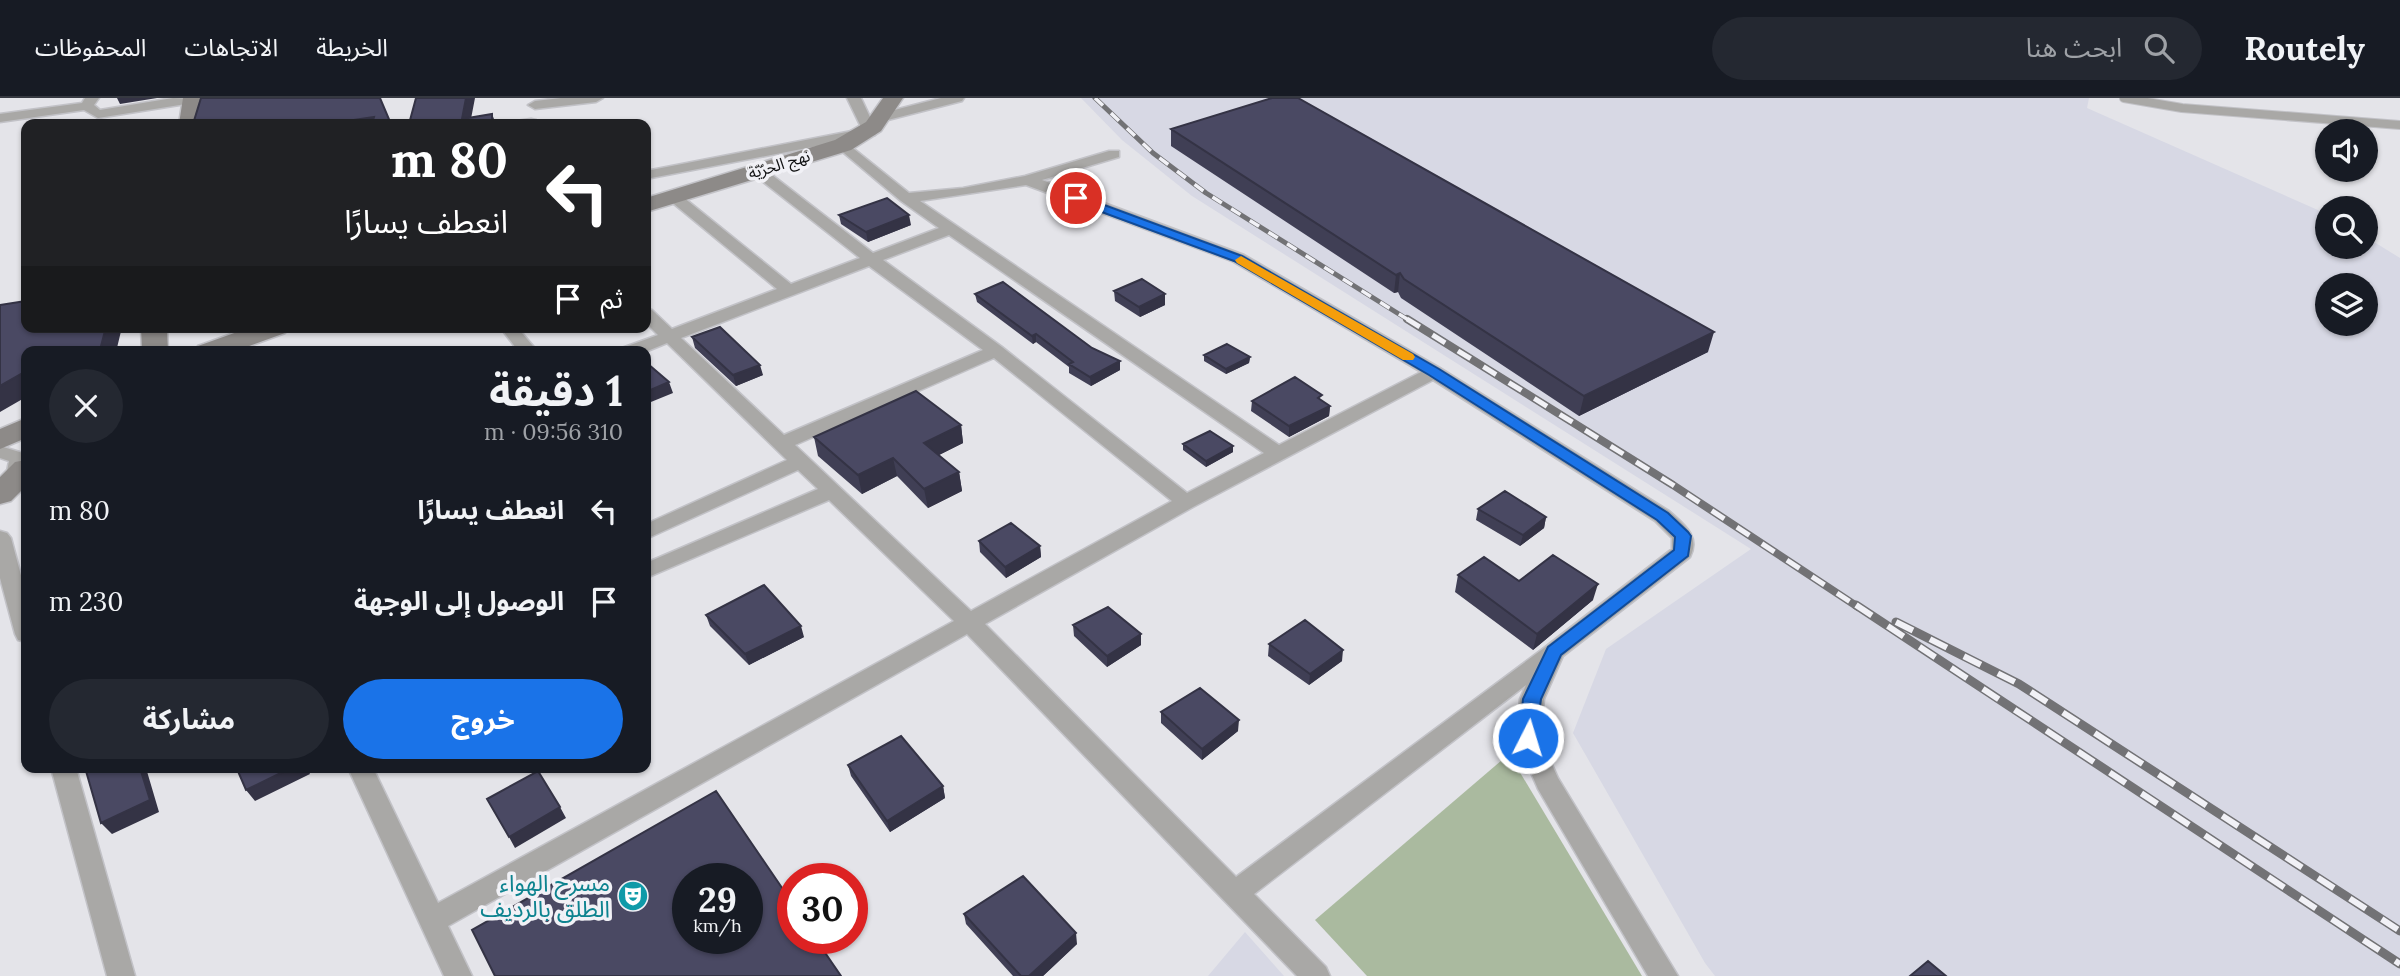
<!DOCTYPE html>
<html lang="ar">
<head>
<meta charset="utf-8">
<style>
  :root { --surface:#171b24; --page:#242831; --text:#f1f3f6; --muted:#9ea1a6; --line:#363941; --accent:#1a73e8 }
  body { margin:0; font-family:Lora,"Noto Sans Arabic",serif; background:var(--page); color:var(--text); direction:rtl; height:100vh; display:flex; flex-direction:column; font-size:26px; white-space:nowrap }
  * { box-sizing:border-box; margin:0 }
  p { font-size:23px; color:var(--muted) }
  .icon { flex:none; width:38px; height:38px; fill:none; stroke:currentColor; stroke-width:2; stroke-linecap:round; stroke-linejoin:round }
  .map { position:relative; flex:1; overflow:hidden; direction:ltr }
  .details { position:absolute; left:21px; top:248px; width:630px; height:427px; display:flex; flex-direction:column; background:var(--surface); border-radius:14px; box-shadow:0 2px 5px #0004; direction:rtl }
  .details>* { flex:none }
  .hud { position:absolute; left:21px; top:21px; width:630px; height:214px; border-radius:14px; box-shadow:0 2px 5px #0004; direction:rtl; background:#202124; color:#fff; overflow:hidden }
  .controls { position:absolute; left:2315px; top:21px; display:grid; gap:14px }
  .controls a { display:grid; place-items:center; width:63px; height:63px; border-radius:50%; background:var(--surface); box-shadow:0 2px 5px #0004; font-size:35px }
  .speed { position:absolute; left:672px; top:765px; display:flex; gap:14px; font-size:35px; font-weight:700; text-align:center }
  .speed>* { display:grid; place-content:center; width:91px; height:91px; border-radius:50%; background:var(--surface); box-shadow:0 2px 5px #0004; line-height:1 }
  .speed small { font-size:18px; font-weight:400 }
  .speed .limit { border:10px solid #d22; background:#fff; color:#111 }
  .pin { position:absolute; display:grid; place-items:center; width:60px; height:60px; color:#fff; margin:-30px; border:4px solid #fff; border-radius:50%; box-shadow:0 2px 7px #0007 }
  .me { position:absolute; width:77px; margin:-38px; rotate:5deg; stroke-linejoin:round; filter:drop-shadow(0 0 5px #0008) }
  .turn { display:flex; align-items:center; gap:24px; height:147px; padding:0 28px; font-size:32px }
  .turn .icon { width:91px; height:91px; stroke-width:2.5 }
  .turn b { display:block; font-size:49px; line-height:60px }
  .then { display:flex; align-items:center; height:66px; padding:0 28px; background:#0003; gap:14px; font-size:26px }
  .round { display:grid; place-items:center; flex:none; width:74px; height:74px; border-radius:37px; background:var(--page) }
  .head { display:flex; align-items:center; justify-content:space-between; height:119px; padding:0 28px }
  h1 { font-size:42px; font-weight:700; line-height:52px }
  .action { display:flex; gap:14px; margin-top:auto; padding:14px 28px }
  .action a { flex:1; height:80px; border-radius:42px; background:var(--accent); color:#fff; font-size:28px; font-weight:700; line-height:80px; text-align:center }
  .action a+a { background:var(--page); color:var(--text) }
  ul { padding:0; list-style:none }
  li { display:flex; align-items:center; gap:21px; height:91px; padding:0 28px }
  li div { flex:1 }
  li b { display:block; font-size:26px }
  li em { font-style:normal }
  header { display:flex; align-items:center; gap:42px; box-sizing:border-box; height:98px; padding:0 35px; background:var(--surface); border-bottom:2px solid var(--line) }
  header strong { font-size:33px }
  nav { display:flex; gap:38px; margin-inline-start:auto; font-size:24px }
  .search { width:490px; height:63px; background:var(--page); display:flex; align-items:center; gap:18px; box-sizing:border-box; padding:0 24px; border-radius:38px; color:var(--muted); font-size:26px }
  .map>svg:first-child { display:block }
  .built { fill:#d7d8e4; fill-rule:evenodd }
  .green { fill:#aaba9f }
  .lines { fill:none; stroke-linecap:round; stroke-linejoin:round }
  .lane-casing { stroke:#c2c2c7; stroke-width:10 }
  .street-casing { stroke:#c2c2c7; stroke-width:3 }
  .secondary-casing { stroke:#c2c2c7; stroke-width:3 }
  .lane { stroke:#a9a8a6; stroke-width:8 }
  .street { fill:#a9a8a6; fill-rule:evenodd }
  .secondary { fill:#8d8a88; fill-rule:evenodd }
  .rail-far2-casing { stroke:#727275; stroke-width:5 }
  .rail-far1-casing { stroke:#727275; stroke-width:8 }
  .rail-casing { stroke:#727275; stroke-width:9 }
  .rail-far2 { stroke:#f1f1f6; stroke-width:3.5; stroke-dasharray:11; stroke-linecap:butt }
  .rail-far1 { stroke:#f1f1f6; stroke-width:5; stroke-dasharray:15; stroke-linecap:butt }
  .rail { stroke:#f1f1f6; stroke-width:6; stroke-dasharray:19; stroke-linecap:butt }
  .wall { fill:#403f55 }
  .shaded-wall { fill:#343345 }
  .building { fill:#4a4963; stroke:#343345; stroke-width:2; fill-rule:evenodd }
  .route { fill:#1a73e8; stroke:#114b97; stroke-width:2 }
  .slow { fill:#f59e0b }
  .labels { text-anchor:middle; stroke-width:7; stroke-linejoin:round; paint-order:stroke }
  .far-street-label { font-size:16px; fill:#101112; stroke:#f1f1f6 }
  .near-culture-label { font-size:23px; fill:#0d838f; stroke:#f1f1f6; text-anchor:end }
</style>
</head>
<body>
<header>
<strong>Routely</strong>
<div class="search"><svg class="icon" aria-label="search" viewBox="0 0 24 24"><circle cx="10" cy="10" r="6"/><path d="M15 15l6 6"/></svg>ابحث هنا</div>
<nav><a>الخريطة</a><a>الاتجاهات</a><a>المحفوظات</a></nav>
</header>
<div class="map">
<svg width="2400" height="878" viewBox="0 0 2400 878">
  <rect width="100%" height="100%" fill="#e4e4e9"/>
  <path class="built" d="M1081 0H2089L2087 10 2327 116 2328 149H2366V139L2400 160V878H1715L1705 865 1573 635 1606 551 1751 451 1192 98 1122 42ZM2328 187H2366V226H2328Z
    M1245 834 1284 878H1208Z"/>
  <path class="green" d="M1509 656 1642 878H1367L1315 822Z"/>
  <g class="lines">
    <g class="lane-casing">
      <path id="lane" d="M2124 0 2182 10 2400 27"/>
    </g>
    <g class="street-casing">
      <path id="street" d="M85 0H99L94 7 100 12 173 0 199 1 192 5 98 20 84 12 0 24V16L82 5Z
        M561 0H603L596 4 535 11 528 7 535 3Z
        M847 0H861L877 34 875 37 844 43 909 95 963 90 1025 78 1109 53H1119V59L1042 82 1244 157 1440 270 1669 413C1683 426 1701 438 1690 459L1563 558 1544 601 1540 640 1558 680 1678 878H1648L1538 691 1516 640 1520 601 1526 587 1254 796 1326 869 1330 878H1297L967 536 448 828 472 878H444L348 670H373L438 805 954 523 829 402 646 480V465L818 391 798 372 646 441V426L787 362 667 245 645 254H619L622 250 658 237 646 225V211L652 212 672 231 777 191 668 101 665 98 668 95H678L791 186 860 160 753 76 751 73 753 70H763L873 155 939 130 901 103 838 50V44L646 81V73L862 31ZM1026 87 1232 163 1421 274 1279 347 920 103ZM949 137 1264 355 1187 395 1002 249 883 162ZM869 168 983 252 784 337 681 240ZM994 260 1172 403 971 513 795 347ZM1433 282 1655 423 1672 440V451L1544 550 1236 779 985 526 1193 409Z
        M941 0H964L962 3 884 23 877 19 879 16Z
        M531 21 536 22 537 26H514L516 23Z
        M500 229H517L538 254H519Z
        M0 348 26 356V377L23 383H9L6 379 9 363 0 360Z
        M0 433 7 435 11 440 26 496V544L18 542 15 536 0 480Z
        M51 670H76L135 878H107Z"/>
    </g>
    <g class="secondary-casing">
      <path id="secondary" d="M183 0H203L199 26H179Z
        M883 0H903L881 33 851 52 646 114V100L835 42 866 24Z
        M141 229H167L168 254H142Z
        M251 229H289L285 235 233 254H194L198 248Z
        M26 320V340L0 351V331Z
        M26 362V388L11 403 0 406V379L15 364Z"/>
    </g>
    <use href="#lane" class="lane"/>
    <use href="#street" class="street"/>
    <use href="#secondary" class="secondary"/>
    <g class="rail-far2-casing">
      <path id="rail-far2" d="M1095 0 1153 55 1206 95 1410 223"/>
    </g>
    <g class="rail-far1-casing">
      <path id="rail-far1" d="M1407 221 1673 387 1858 509"/>
    </g>
    <g class="rail-casing">
      <path id="rail" d="M1856 507 2400 866
        M1896 524 2019 586 2400 833"/>
    </g>
    <use href="#rail-far2" class="rail-far2"/>
    <use href="#rail-far1" class="rail-far1"/>
    <use href="#rail" class="rail"/>
  </g>
  <path class="wall" d="M1171 31 1708 254 1579 318 1401 200 1398 194 1394 195 1171 48Z
    M839 117 911 127 868 144 841 126Z
    M1114 193 1165 207 1140 219 1115 203Z
    M975 196 1120 272 1091 288 1069 275V269L1036 244 1033 246 977 204Z
    M692 239 763 277 736 288 695 250Z
    M1204 257 1250 259 1249 265 1226 276 1204 263Z
    M1252 303H1322L1330 308 1329 318 1289 339 1251 313Z
    M961 327 963 345 939 357 959 374 962 393 928 410 897 378 862 396 818 358 814 339Z
    M1183 346 1233 348V354L1206 369 1183 352Z
    M1478 411 1546 419 1544 430 1520 448 1476 422Z
    M979 443 1040 448 1041 459 1006 480 980 454Z
    M1458 477 1593 502 1533 552 1455 494Z
    M706 517 804 539 749 567 710 528Z
    M1073 527 1141 547 1107 569 1074 538Z
    M1269 546 1342 563 1309 587 1268 558Z
    M1161 614 1238 633 1202 662 1161 625Z
    M848 667 943 688 945 700 890 734 851 678Z
    M964 816 1077 846 1043 878H1013L966 826Z"/>
  <path class="shaded-wall" d="M117 0H157L120 6Z
    M466 0H475L470 26 462 21Z
    M492 16 496 26H492Z
    M374 19 377 26H327Z
    M909 117 911 127 868 144 866 134Z
    M1400 175 1398 194 1394 195 1396 177Z
    M1165 196V207L1140 219 1139 209Z
    M106 229H122L116 254H92Z
    M1714 234 1708 254 1579 318 1584 298Z
    M1036 236V244L1033 246 1032 238Z
    M1250 259 1249 265 1226 276V271Z
    M1120 263V272L1091 288 1090 279Z
    M760 267 763 277 736 288 733 277Z
    M26 273V299L0 314V288Z
    M669 284 673 295 646 306V294Z
    M1330 308 1329 318 1289 339V328Z
    M961 327 963 345 927 363 924 345Z
    M1233 348V354L1206 369V363Z
    M893 360 897 378 862 396 858 377Z
    M959 374 962 393 928 410 924 391Z
    M1546 419 1544 430 1520 448 1523 437Z
    M1040 448 1041 459 1006 480 1005 469Z
    M1598 486 1593 502 1533 552 1537 536Z
    M801 528 804 539 749 567 745 556Z
    M1141 536V547L1107 569V558Z
    M1343 552 1342 563 1309 587 1310 576Z
    M1239 622 1238 633 1202 662V651Z
    M140 670H146L159 714 112 736 101 725Z
    M291 670H307L310 676 255 703 246 692Z
    M943 688 945 700 890 734 887 723Z
    M560 709 566 720 515 750 509 739Z
    M1076 835 1077 846 1043 878H1029Z"/>
  <path class="building" d="M201 0H380L391 26H372L374 19 327 26H193Z
    M416 0H466L462 21 492 16V26H409Z
    M1272 0H1298L1714 234 1584 298 1404 181 1400 175 1396 177 1171 31Z
    M887 100 909 117 866 134 839 117Z
    M1142 181 1165 196 1139 209 1114 193Z
    M1003 184 1092 250 1120 263 1090 279 1069 266 1073 264 1036 236 1032 238 975 196Z
    M26 203V229H106L100 252 92 254H26V273L0 288V207Z
    M720 229 760 267 733 277 692 239Z
    M1227 246 1250 259 1226 271 1204 257Z
    M648 266 669 284 646 294V267Z
    M1295 279 1322 297 1318 300 1330 308 1289 328 1252 303Z
    M916 293 961 327 924 345 959 374 924 391 893 360 858 377 814 339Z
    M1210 333 1233 348 1206 363 1183 346Z
    M1505 393 1546 419 1523 437 1478 411Z
    M1011 425 1040 448 1005 469 979 443Z
    M1553 457 1598 486 1537 536 1458 477 1484 459 1519 483Z
    M764 487 801 528 745 556 706 517Z
    M1108 509 1141 536 1107 558 1073 527Z
    M1305 522 1343 552 1310 576 1269 546Z
    M1200 590 1239 622 1202 651 1161 614Z
    M901 638 943 688 887 723 848 667Z
    M92 670H140L150 702 101 725 86 673Z
    M238 670H291L246 692 237 671Z
    M538 673 560 709 509 739 487 701Z
    M716 693 793 806V840H815L841 878H495L472 832ZM688 780H747V840H688Z
    M1023 778 1076 835 1029 878H1021L964 816Z
    M1928 863 1946 878H1910Z"/>
  <path class="route" d="M1072 98H1080L1242 158 1439 271 1668 415 1688 434 1691 438 1688 458 1561 557 1541 601 1535 645 1528 647 1522 645 1519 640 1523 601 1548 549 1674 452 1675 439 1657 422 1429 277 1234 163 1072 103Z"/>
  <path class="slow" d="M1241 158 1413 256 1415 259 1413 262H1403L1237 165 1235 162Z"/>
  <defs>
    <g id="theatre-disc" transform="scale(1.575)"><circle r="9.5" fill="#0f9aa8" stroke="#f1f1f6"/><path d="M-5-5.5Q0-4 5-5.5V0Q5 5 0 6Q-5 5-5 0ZM-3.3-2.5H-1v1.5H-3.3ZM1-2.5H3.3v1.5H1ZM-2.8 1Q0 5.5 2.8 1Z" fill="#fff"/></g>
  </defs>
  <g fill-rule="evenodd">
    <use href="#theatre-disc" x="633" y="798"/>
  </g>
  <g class="labels">
    <g class="far-street-label">
      <text transform="translate(779 66) rotate(-17)" y="6">نهج الحرّيّة</text>
    </g>
    <g class="near-culture-label">
      <text x="610" y="793">مسرح الهواء<tspan x="610" dy="26">الطلق بالرديف</tspan></text>
    </g>
  </g>
</svg>
<div class="controls">
<a><svg class="icon" aria-label="sound" viewBox="0 0 24 24"><path d="M4 9h4l5-4v14l-5-4H4zM17 9q2 3 0 6"/></svg></a>
<a><svg class="icon" aria-label="search" viewBox="0 0 24 24"><circle cx="10" cy="10" r="6"/><path d="M15 15l6 6"/></svg></a>
<a><svg class="icon" aria-label="layers" viewBox="0 0 24 24"><path d="M12 4l9 5-9 5-9-5zM3 14l9 5 9-5"/></svg></a>
</div>
<div class="speed"><div>29<small>km/h</small></div><div class="limit">30</div></div>
<div class="pin" style="left:1076px;top:100px;background:#d93025"><svg class="icon" aria-label="arrive" viewBox="0 0 24 24"><path d="M6 21V4h12l-3 4 3 4H6"/></svg></div>
<svg class="me" style="left:1528px;top:640px" viewBox="-20 -20 40 40"><circle r="17" fill="#1a73e8" stroke="#fff" stroke-width="3"/><path d="M0-11L8 9 0 5-8 9z" fill="#fff"/></svg>
<div class="hud">
<div class="turn"><svg class="icon" aria-label="left" viewBox="0 0 24 24"><path d="M17 20v-9H6M10 6l-5 5 5 5"/></svg><div><b>80 m</b>انعطف يسارًا</div></div>
<div class="then">ثم<svg class="icon" aria-label="arrive" viewBox="0 0 24 24"><path d="M6 21V4h12l-3 4 3 4H6"/></svg></div>
</div>
<section class="details">
<div class="head"><div><h1>1 دقيقة</h1><p>310 m · 09:56</p></div><a class="round"><svg class="icon" aria-label="close" viewBox="0 0 24 24"><path d="M6 6l12 12M18 6L6 18"/></svg></a></div>
<ul>
<li><svg class="icon" aria-label="left" viewBox="0 0 24 24"><path d="M17 20v-9H6M10 6l-5 5 5 5"/></svg><div><b>انعطف يسارًا</b></div><em>80 m</em></li>
<li><svg class="icon" aria-label="arrive" viewBox="0 0 24 24"><path d="M6 21V4h12l-3 4 3 4H6"/></svg><div><b>الوصول إلى الوجهة</b></div><em>230 m</em></li>
</ul>
<div class="action"><a>خروج</a><a>مشاركة</a></div>
</section>
</div>
</body>
</html>
